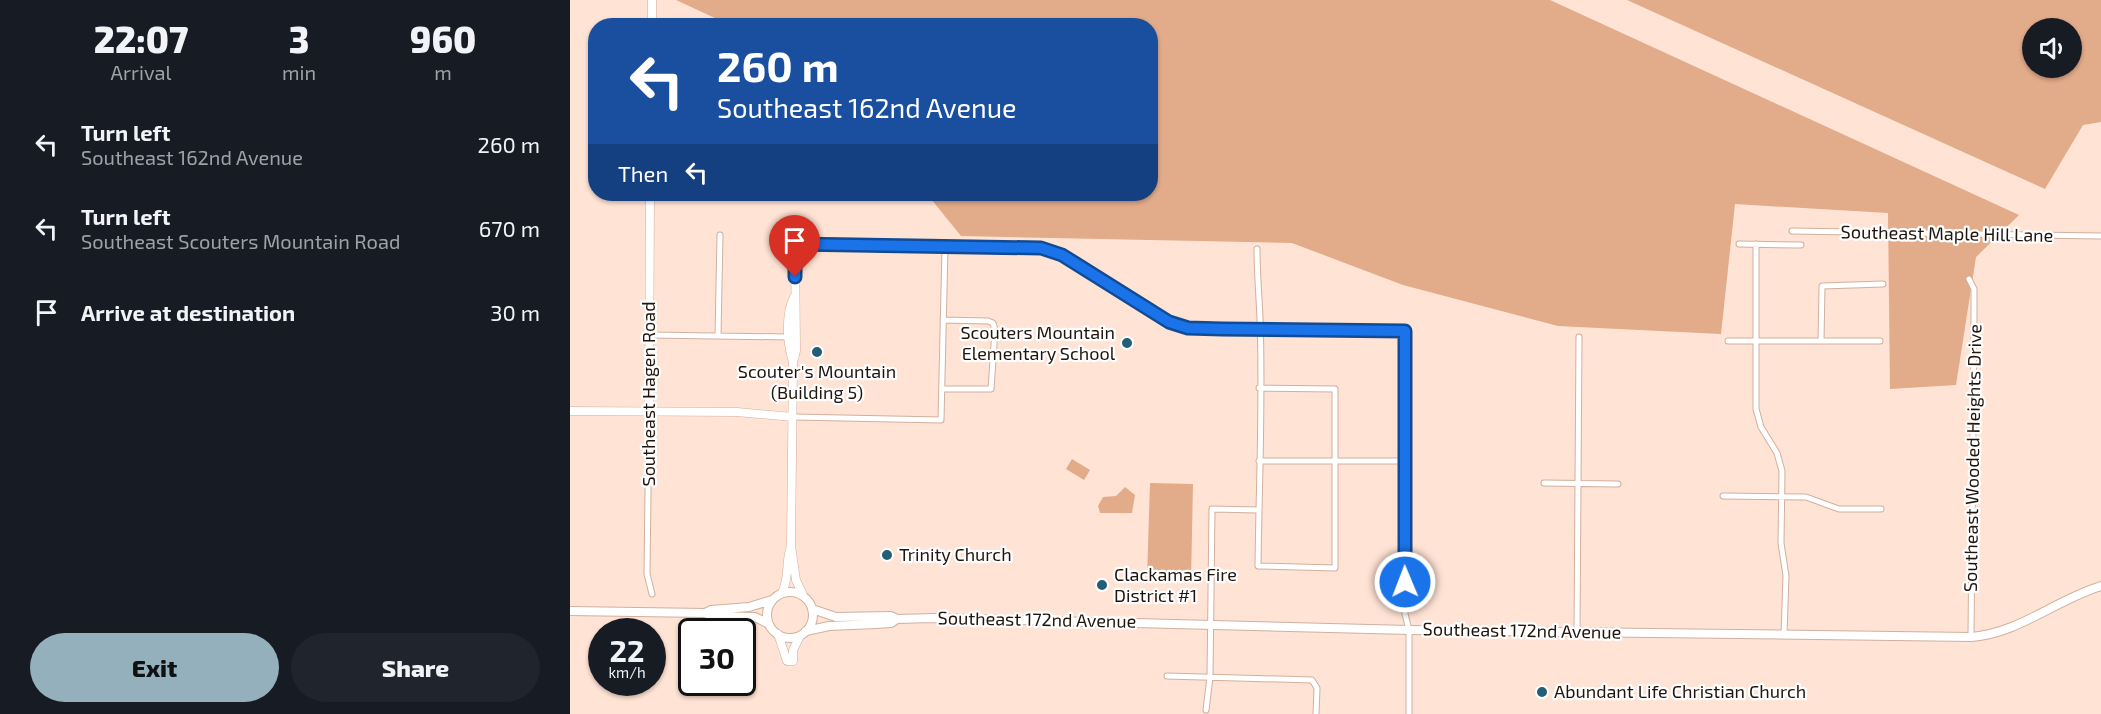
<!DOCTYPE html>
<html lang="en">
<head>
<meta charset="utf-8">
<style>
  :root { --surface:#171b24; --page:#20242c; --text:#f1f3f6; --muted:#9ea1a6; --accent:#94b0bc }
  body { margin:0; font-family:"Exo 2",sans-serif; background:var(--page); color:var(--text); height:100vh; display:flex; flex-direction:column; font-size:22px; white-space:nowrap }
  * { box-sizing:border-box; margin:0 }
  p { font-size:20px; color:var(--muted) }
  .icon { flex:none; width:33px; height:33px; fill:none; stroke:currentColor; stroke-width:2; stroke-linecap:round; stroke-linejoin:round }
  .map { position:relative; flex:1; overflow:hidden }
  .sheet { display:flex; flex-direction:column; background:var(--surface); width:570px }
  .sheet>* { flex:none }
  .banner { position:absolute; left:18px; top:18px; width:570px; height:183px; border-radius:24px; box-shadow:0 2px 4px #0004; background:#1a4fa0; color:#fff; overflow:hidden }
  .fabs { position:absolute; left:1452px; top:18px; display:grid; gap:12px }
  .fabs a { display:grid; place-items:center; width:60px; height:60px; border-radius:50%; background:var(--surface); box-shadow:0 2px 4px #0004; font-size:30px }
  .speed { position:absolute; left:18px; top:618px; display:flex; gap:12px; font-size:30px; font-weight:700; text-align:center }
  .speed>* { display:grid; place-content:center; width:78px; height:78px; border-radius:50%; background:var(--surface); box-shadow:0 2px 4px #0004; line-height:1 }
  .speed small { font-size:15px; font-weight:400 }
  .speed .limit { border:3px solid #111; border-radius:9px; background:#fff; color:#111 }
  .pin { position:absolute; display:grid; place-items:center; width:51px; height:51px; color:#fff; margin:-62px -26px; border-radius:50% 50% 50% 0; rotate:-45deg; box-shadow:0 0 6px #0007 }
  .pin .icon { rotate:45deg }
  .me { position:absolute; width:66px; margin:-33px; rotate:359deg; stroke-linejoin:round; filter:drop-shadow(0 0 4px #0008) }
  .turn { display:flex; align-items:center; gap:21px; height:126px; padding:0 30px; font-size:27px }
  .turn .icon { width:78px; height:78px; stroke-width:2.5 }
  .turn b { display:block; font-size:42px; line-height:51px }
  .then { display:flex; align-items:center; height:57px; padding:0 30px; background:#0003; gap:12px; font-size:22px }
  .eta { display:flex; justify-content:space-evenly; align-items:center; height:102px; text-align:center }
  .eta b { font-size:36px; font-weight:800; line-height:42px }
  .primary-button { display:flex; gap:12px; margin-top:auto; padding:12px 30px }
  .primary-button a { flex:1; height:69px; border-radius:36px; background:var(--accent); color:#111; font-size:24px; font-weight:800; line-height:69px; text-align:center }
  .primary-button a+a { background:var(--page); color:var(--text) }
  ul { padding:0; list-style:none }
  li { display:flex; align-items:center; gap:18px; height:84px; padding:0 30px }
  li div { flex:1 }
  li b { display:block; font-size:22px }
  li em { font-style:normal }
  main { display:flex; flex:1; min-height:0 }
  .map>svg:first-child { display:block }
  .green { fill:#e2ab89; fill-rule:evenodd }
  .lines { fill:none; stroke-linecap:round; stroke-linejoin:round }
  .street-casing { stroke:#d1b09e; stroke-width:7 }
  .secondary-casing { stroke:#d1b09e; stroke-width:9 }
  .primary-casing { stroke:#d1b09e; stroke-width:10 }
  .street { stroke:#fff; stroke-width:5 }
  .secondary { stroke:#fff; stroke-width:8 }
  .primary { stroke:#fff; stroke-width:8 }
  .route-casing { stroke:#114b97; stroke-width:15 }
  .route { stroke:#1a73e8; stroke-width:10 }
  .poi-dot { fill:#225e76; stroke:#fff; stroke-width:2 }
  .labels { text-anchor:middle; stroke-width:4.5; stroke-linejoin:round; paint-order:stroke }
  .street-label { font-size:18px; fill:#20140d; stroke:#fff }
  .poi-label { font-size:18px; fill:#20140d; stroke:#fff; text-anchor:start }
</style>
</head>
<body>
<main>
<section class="sheet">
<div class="eta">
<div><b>22:07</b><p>Arrival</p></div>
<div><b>3</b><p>min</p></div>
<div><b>960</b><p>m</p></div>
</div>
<ul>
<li><svg class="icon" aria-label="left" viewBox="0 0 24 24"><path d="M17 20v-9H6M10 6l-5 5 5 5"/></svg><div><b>Turn left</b><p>Southeast 162nd Avenue</p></div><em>260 m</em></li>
<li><svg class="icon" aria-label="left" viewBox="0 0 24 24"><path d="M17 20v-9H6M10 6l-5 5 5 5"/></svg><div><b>Turn left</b><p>Southeast Scouters Mountain Road</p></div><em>670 m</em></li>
<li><svg class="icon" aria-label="arrive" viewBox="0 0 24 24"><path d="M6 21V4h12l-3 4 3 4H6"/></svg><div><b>Arrive at destination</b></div><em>30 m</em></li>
</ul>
<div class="primary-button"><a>Exit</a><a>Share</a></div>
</section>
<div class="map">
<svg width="1531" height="714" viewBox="0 0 1531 714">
  <rect width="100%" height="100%" fill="#ffe3d4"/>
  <path class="green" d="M106 0H980L1449 215 1406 257 1386 385 1320 389 1318 213 1165 204 1151 334 988 326 833 285 722 243 391 236 357 194H580V26L160 25Z
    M1057 0H1531V122L1513 125 1475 189ZM1502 28V68H1462V28Z
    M502 459 520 470 514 480 496 469Z
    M580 483 623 484 621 580 577 579Z
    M555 487 565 495 562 513H530L528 506 533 497 546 496Z"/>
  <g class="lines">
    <g class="street-casing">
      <path id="street" d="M1222 231 1531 236
        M1169 244 1231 245
        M1186 244V409L1191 427 1207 453 1212 471 1211 543 1216 576 1214 635
        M687 249C687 273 689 295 690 318 693 400 689 484 688 566L765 568V389L689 388
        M1399 279 1404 289V315L1401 637
        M835 331V614L839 630V714
        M80 335 219 337
        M148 336 150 235
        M1251 340 1252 286 1313 284
        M1158 341H1310
        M372 389H421L425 330 423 323 418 321 373 320
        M79 412 77 574 82 594
        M223 417 371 420 375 247
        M689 461H835
        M974 483 1048 484
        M1153 496 1236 497 1269 509H1311
        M1007 632 1009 337
        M597 676 742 680 747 688 746 714
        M636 710 640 677 642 509 688 510"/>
    </g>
    <g class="secondary-casing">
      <path id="secondary" d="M82 26V0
        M223 362C217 343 215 314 224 297
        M0 411 167 412 223 417
        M79 412 80 194
        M212 593C220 577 215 562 221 546
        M233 595 226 580 221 546 223 362 226 351 225 244 470 248 492 255 599 322 610 326 835 331
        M208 634 217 661H223V650L230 636"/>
    </g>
    <g class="primary-casing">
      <path id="primary" d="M197 615a23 23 0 1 1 46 0a23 23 0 1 1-46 0Z
        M242 609 266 617 321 616 327 619
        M0 611 135 613 141 616 185 617 199 624
        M135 613 141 610 179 607 202 600
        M236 631 259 626 306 624 321 623 327 619 363 618 839 630 1401 637C1450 633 1485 600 1531 586"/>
    </g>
    <use href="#street" class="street"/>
    <use href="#secondary" class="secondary"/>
    <use href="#primary" class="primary"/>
  </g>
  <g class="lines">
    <g class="route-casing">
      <path id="route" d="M225 277V244L471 248 492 255 599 322 618 328 652 329 835 331V582"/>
    </g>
    <use href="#route" class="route"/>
  </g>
  <g class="poi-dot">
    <circle cx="557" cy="343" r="6"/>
    <circle cx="247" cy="352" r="6"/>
    <circle cx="317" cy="555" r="6"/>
    <circle cx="532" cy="585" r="6"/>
    <circle cx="972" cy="692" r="6"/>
  </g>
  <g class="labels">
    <g class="street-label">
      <text transform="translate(1377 234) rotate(1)" y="6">Southeast Maple Hill Lane</text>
      <text transform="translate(79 394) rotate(-90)" y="6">Southeast Hagen Road</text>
      <text transform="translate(1403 458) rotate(-89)" y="6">Southeast Wooded Heights Drive</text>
      <text transform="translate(467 620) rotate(1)" y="6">Southeast 172nd Avenue</text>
      <text transform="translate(952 631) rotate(1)" y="6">Southeast 172nd Avenue</text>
    </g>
    <g class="poi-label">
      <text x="545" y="339" text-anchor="end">Scouters Mountain<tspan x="545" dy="21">Elementary School</tspan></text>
      <text x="247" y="378" text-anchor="middle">Scouter's Mountain<tspan x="247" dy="21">(Building 5)</tspan></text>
      <text x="329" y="561">Trinity Church</text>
      <text x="544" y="581">Clackamas Fire<tspan x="544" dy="21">District #1</tspan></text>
      <text x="984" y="698">Abundant Life Christian Church</text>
    </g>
  </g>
</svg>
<div class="fabs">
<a><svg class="icon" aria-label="sound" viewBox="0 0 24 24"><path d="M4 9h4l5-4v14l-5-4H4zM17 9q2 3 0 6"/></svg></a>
</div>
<div class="speed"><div>22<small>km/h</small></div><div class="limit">30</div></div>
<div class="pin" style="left:225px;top:277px;background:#d93025"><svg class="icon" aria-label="arrive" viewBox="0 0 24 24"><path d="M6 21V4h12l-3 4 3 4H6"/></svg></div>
<svg class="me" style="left:835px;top:582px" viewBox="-20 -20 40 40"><circle r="17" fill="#1a73e8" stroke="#fff" stroke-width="3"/><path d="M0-11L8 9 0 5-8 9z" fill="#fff"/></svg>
<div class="banner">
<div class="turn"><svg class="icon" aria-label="left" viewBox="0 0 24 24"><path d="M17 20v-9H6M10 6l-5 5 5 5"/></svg><div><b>260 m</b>Southeast 162nd Avenue</div></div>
<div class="then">Then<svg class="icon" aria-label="left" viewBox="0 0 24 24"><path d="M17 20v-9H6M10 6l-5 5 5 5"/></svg></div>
</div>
</div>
</main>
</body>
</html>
